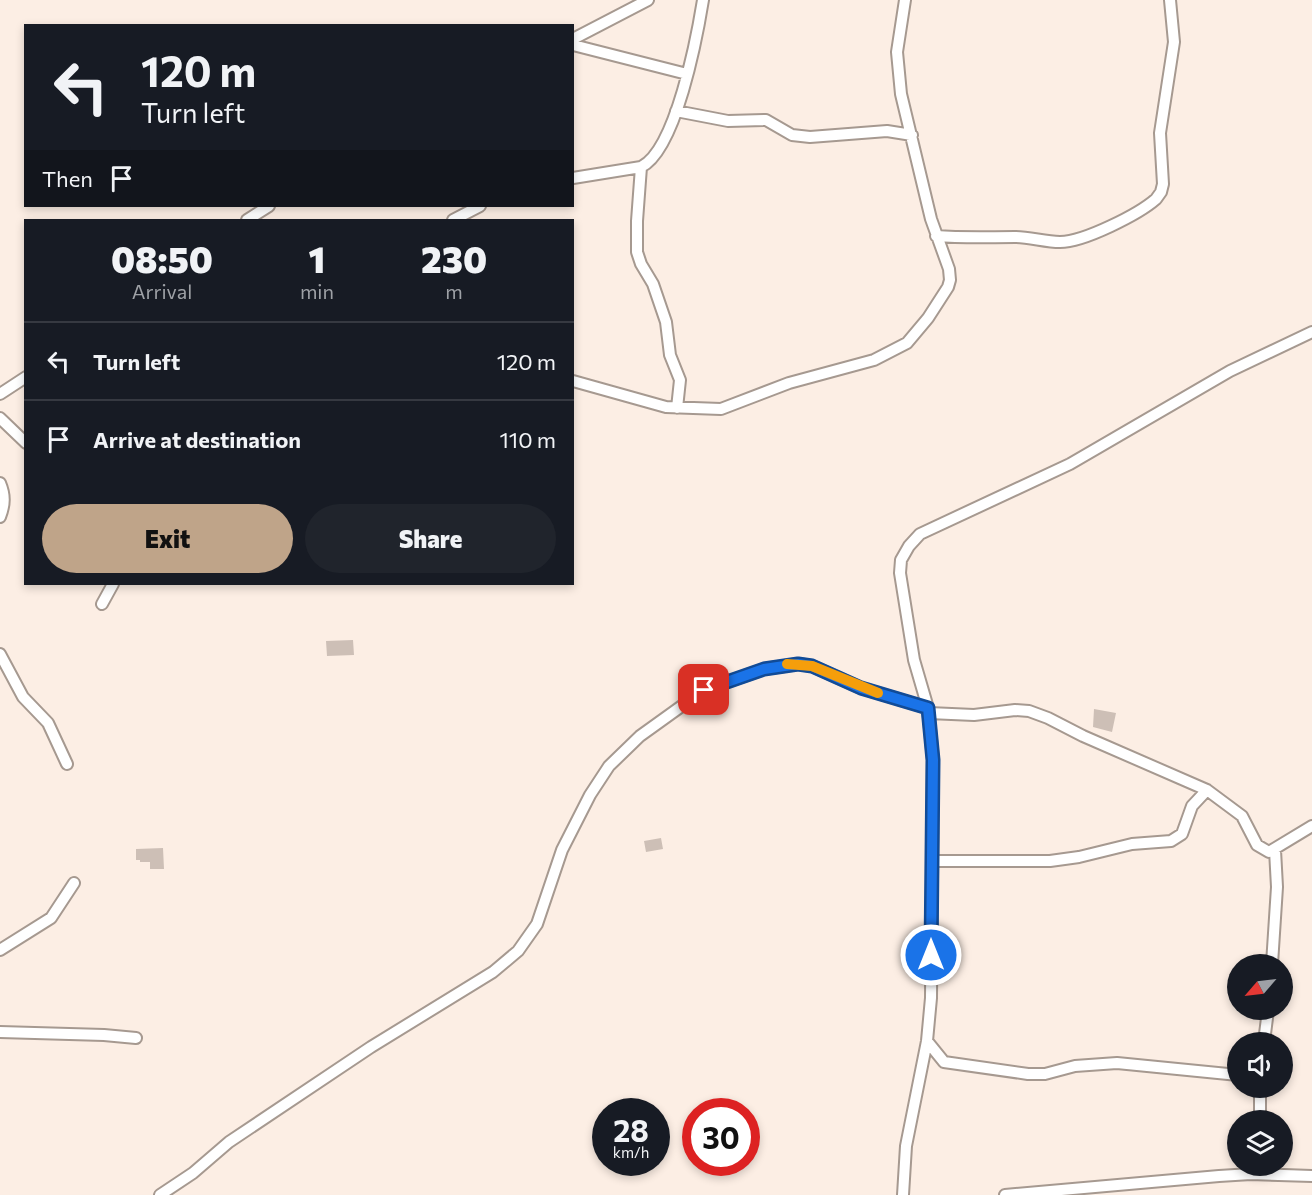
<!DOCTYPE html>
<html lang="en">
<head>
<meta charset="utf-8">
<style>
  :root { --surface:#171b24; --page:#20242c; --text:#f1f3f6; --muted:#9ea1a6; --line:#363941; --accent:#bfa489 }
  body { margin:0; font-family:Commissioner,sans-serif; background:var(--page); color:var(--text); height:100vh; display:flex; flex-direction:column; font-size:22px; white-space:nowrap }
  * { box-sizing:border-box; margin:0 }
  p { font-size:20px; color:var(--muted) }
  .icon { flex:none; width:33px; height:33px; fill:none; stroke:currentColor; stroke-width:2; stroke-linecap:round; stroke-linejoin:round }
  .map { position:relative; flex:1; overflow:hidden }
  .side { position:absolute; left:24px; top:219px; width:550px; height:366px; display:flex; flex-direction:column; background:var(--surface); border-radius:0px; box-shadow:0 3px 9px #0003 }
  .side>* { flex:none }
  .hud { position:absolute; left:24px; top:24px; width:550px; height:183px; border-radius:0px; box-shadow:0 3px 9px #0003; background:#171b24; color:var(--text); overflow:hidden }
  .needle { width:39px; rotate:242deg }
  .tools { position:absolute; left:1227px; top:954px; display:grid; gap:12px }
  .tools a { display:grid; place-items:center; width:66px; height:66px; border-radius:50%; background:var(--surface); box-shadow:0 3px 9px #0003; font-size:30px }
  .speed { position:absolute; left:592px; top:1098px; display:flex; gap:12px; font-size:30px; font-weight:700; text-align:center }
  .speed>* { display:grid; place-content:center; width:78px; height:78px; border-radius:50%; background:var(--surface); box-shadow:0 3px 9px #0003; line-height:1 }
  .speed small { font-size:15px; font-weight:400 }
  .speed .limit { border:9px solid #d22; background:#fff; color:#111 }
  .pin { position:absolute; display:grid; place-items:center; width:51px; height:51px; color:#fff; margin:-26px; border-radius:12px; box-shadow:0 3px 9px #0006 }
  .me { position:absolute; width:66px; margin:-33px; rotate:0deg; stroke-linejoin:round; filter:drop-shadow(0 0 4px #0008) }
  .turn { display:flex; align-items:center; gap:21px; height:126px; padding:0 18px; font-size:27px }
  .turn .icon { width:78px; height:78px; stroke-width:2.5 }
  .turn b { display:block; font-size:42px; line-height:51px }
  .then { display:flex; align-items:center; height:57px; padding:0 18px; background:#0003; gap:12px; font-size:22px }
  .eta { display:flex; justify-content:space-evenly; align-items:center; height:102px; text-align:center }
  .eta b { font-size:36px; font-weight:800; line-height:42px }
  .cta { display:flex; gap:12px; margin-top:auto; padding:12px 18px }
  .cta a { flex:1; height:69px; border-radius:36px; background:var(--accent); color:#111; font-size:24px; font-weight:800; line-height:69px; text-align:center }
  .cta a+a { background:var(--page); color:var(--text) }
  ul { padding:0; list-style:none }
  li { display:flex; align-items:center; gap:18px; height:78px; padding:0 18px; border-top:2px solid var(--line) }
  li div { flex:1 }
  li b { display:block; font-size:22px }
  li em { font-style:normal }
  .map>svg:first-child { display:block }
  .building { fill:#cdbfb6 }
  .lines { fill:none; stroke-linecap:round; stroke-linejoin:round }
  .minor-casing { stroke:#a69990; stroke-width:14 }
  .minor { stroke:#fff; stroke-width:10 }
  .route-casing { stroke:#114b97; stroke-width:15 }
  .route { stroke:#1a73e8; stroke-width:10 }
  .slow { stroke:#f59e0b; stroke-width:10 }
</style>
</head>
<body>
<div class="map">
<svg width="1312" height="1195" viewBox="0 0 1312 1195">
  <rect width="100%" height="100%" fill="#fceee4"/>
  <path class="building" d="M353 640 354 655 327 656 326 641Z
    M1094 709 1116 713 1112 732 1093 727Z
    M661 838 663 849 646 852 644 841Z
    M163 848 164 869H150V862H140V860H136V849Z"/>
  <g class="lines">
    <g class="minor-casing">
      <path id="minor" d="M573 39 648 0
        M573 45 687 74
        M676 111 728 121 766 120 792 135 810 137 887 131 912 135
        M641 167 637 221V252L641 264 653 284 666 322 670 355 680 380 677 408
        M573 178 641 167C676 150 697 37 703 0
        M247 220 269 206
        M453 220 480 206
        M936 236C963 238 988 237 1015 237 1030 237 1045 242 1060 242 1084 242 1139 214 1156 199L1161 192 1163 184 1160 133 1174 42 1170 0
        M573 381 666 407 721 409 789 383 874 360 907 343 928 318 948 287 950 280 949 269 931 219 901 94 897 52 905 0
        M0 394 26 377
        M0 418 26 443
        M0 483C5 495 5 504 0 517
        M102 604 113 584
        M0 654 23 697 48 723 67 764
        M929 713 974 715 1015 710 1029 711 1048 718 1083 736 1207 790 1242 816 1257 845 1269 852 1312 826
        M932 861H1050L1079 857 1132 844 1171 841 1182 834 1192 806 1207 790
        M0 950 51 918 74 883
        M1272 964 1277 887 1275 850
        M0 1032 104 1035 136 1038
        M927 1041 944 1062 1028 1074H1045L1075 1066 1117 1063 1238 1075
        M1264 1042 1268 1010
        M1260 1120V1088
        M160 1195 193 1173 229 1142 371 1047 493 972 518 951 537 924 562 850 590 795 609 766 640 736 704 690 764 669 798 664 812 666 861 688 928 708
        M903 1195 906 1146 927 1041 931 998 933 760 928 708 914 660 900 573 901 560 909 546 920 534 1070 464 1230 371 1312 332
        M1005 1195 1219 1176 1251 1174 1312 1176"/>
    </g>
    <use href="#minor" class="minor"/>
  </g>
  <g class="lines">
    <g class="route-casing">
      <path id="route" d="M704 690 764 669 798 664 812 666 861 688 928 708 933 760 931 955"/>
    </g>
    <use href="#route" class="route"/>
    <path class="slow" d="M787 664 812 666 878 693"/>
  </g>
</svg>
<div class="tools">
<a><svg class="needle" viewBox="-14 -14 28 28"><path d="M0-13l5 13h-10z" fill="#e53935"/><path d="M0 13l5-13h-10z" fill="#9ea1a6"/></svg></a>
<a><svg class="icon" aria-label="sound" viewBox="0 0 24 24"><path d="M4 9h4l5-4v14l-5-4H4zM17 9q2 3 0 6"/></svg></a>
<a><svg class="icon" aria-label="layers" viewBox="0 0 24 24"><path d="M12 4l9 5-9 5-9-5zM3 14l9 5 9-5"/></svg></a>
</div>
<div class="speed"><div>28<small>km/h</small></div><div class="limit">30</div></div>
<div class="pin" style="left:704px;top:690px;background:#d93025"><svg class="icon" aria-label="arrive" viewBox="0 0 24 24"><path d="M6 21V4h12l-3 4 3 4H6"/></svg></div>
<svg class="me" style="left:931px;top:955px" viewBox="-20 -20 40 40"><circle r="17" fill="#1a73e8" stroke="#fff" stroke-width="3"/><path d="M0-11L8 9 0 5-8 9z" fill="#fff"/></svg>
<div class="hud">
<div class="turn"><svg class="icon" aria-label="left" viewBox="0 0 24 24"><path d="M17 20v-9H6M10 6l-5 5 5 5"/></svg><div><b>120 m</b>Turn left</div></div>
<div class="then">Then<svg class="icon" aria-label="arrive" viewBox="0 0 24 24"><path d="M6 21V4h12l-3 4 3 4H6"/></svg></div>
</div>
<section class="side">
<div class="eta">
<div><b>08:50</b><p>Arrival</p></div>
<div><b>1</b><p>min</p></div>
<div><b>230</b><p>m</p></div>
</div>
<ul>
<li><svg class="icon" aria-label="left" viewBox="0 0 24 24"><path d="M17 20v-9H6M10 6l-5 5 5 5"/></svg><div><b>Turn left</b></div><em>120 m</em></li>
<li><svg class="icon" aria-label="arrive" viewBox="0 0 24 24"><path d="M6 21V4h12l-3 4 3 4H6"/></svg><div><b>Arrive at destination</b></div><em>110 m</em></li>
</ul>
<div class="cta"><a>Exit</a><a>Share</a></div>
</section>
</div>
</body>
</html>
